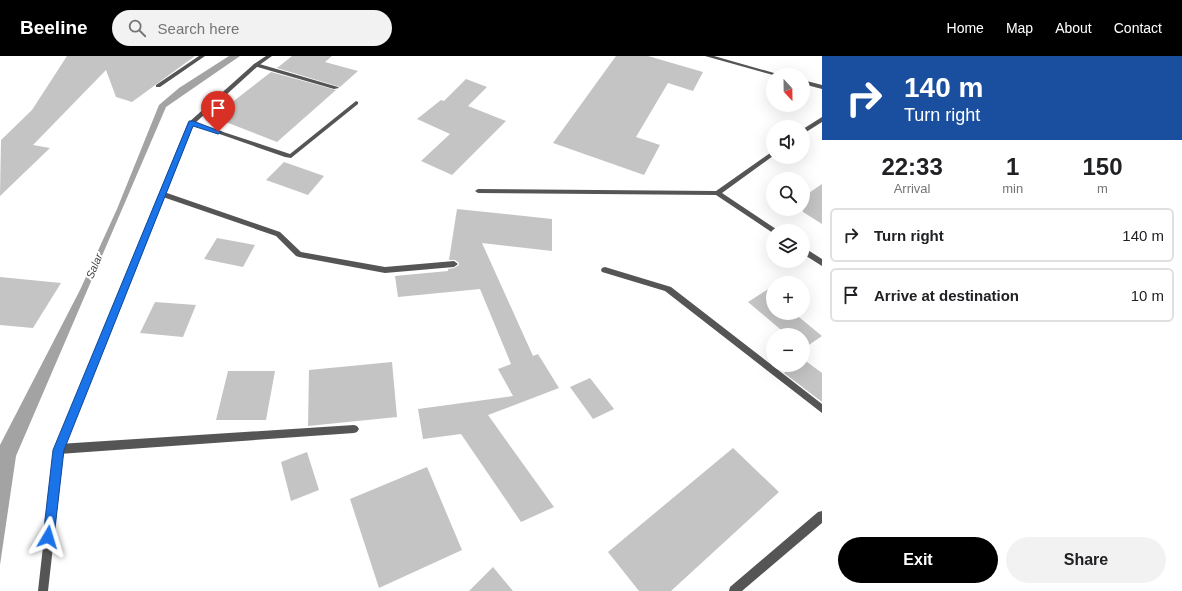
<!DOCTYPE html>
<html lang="en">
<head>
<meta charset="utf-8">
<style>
  :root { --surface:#fff; --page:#f2f2f2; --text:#202124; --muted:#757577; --line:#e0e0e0; --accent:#000 }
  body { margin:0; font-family:Arial,sans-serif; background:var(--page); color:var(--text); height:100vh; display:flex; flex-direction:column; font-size:15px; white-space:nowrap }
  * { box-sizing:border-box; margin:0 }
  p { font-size:13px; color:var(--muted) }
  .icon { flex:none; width:22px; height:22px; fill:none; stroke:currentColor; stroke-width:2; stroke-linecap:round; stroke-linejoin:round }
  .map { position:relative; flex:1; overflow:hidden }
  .sheet { display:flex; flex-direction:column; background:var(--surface); width:360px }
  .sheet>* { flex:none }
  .hud { background:#1a4fa0; color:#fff; overflow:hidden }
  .needle { width:26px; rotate:158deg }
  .fabs { position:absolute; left:766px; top:12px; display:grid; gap:8px }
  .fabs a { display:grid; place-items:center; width:44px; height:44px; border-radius:50%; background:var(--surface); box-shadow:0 4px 16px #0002; font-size:20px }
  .pin { position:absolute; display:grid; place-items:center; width:34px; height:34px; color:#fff; margin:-41px -17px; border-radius:50% 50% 50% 0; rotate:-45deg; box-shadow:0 0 4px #0007 }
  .pin .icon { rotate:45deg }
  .me { position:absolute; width:44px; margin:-22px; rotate:7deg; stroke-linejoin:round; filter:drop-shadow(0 0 3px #0008) }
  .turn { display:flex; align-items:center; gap:14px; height:84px; padding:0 16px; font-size:18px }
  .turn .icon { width:52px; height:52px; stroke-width:2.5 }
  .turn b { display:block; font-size:28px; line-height:34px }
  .eta { display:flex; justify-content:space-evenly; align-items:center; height:68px; text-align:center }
  .eta b { font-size:24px; font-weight:600; line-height:28px }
  .primary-button { display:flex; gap:8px; margin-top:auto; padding:8px 16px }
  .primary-button a { flex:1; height:46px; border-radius:24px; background:var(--accent); color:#fff; font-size:16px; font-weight:600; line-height:46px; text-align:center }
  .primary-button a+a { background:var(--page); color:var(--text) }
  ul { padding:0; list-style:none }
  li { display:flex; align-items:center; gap:12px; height:54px; margin:0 8px 6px; padding:0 8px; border:2px solid var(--line); border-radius:6px }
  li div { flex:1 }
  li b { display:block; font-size:15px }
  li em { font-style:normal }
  header { display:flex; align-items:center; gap:24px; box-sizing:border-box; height:56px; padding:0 20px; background:var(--accent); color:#fff }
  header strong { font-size:19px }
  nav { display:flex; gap:22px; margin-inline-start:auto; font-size:14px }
  .search { width:280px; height:36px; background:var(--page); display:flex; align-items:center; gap:10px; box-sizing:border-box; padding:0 14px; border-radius:22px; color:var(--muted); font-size:15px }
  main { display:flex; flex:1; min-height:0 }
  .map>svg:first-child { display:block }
  .water { fill:#a3a3a3 }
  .building { fill:#c4c4c4 }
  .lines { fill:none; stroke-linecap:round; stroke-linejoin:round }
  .lane { fill:#555; fill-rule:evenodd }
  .street { fill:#555; fill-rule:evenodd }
  .route { fill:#1a73e8; stroke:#114b97 }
  .labels { text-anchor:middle; stroke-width:4; stroke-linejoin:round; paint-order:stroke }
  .water-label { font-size:11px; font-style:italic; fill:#444; stroke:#fff }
</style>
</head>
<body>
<header>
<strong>Beeline</strong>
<div class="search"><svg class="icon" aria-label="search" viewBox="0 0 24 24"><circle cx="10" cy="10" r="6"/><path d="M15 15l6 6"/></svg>Search here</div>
<nav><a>Home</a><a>Map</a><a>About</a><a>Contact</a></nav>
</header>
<main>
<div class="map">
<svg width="822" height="535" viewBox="0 0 822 535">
  <rect width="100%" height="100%" fill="#fff"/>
  <path class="water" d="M229 0H240L166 51 16 400 0 509V389L80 234 117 153 159 49 179 32Z"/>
  <path class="building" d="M67 0H195L132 46 116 41 106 14 33 89 50 92 0 140 1 84 32 54Z
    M292 0H332L325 6 358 15 340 31 277 12Z
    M616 0H648L703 16 693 35 668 27 636 81 660 89 644 119 553 87Z
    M271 16 336 34 277 86 213 61Z
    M466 23 487 31 468 50 506 65 452 119 421 105 450 78 417 63 441 44 444 45Z
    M284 106 324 120 308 139 266 124Z
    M822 128V168L803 156V141Z
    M457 153 552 163V195L482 187 533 300 538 298 559 332 488 359 554 451 521 466 461 378 423 383 418 353 513 340 498 313 511 308 480 233 398 241 395 220 448 215V213L454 212 459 209V207L455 204H449Z
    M217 182 255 189 243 211 204 203Z
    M0 221 61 227 33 272 0 269Z
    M773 230V257H794L822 280 803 293V279H787L748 246Z
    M155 246 196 249 183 281 140 277Z
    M803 303 822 317V346L784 317 793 309H803Z
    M392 306 397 361 308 370 309 314Z
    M228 315H275L266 364H216Z
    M590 322 614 353 593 363 570 331Z
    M733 392 779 436 671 535H639L608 496Z
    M307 396 319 434 291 445 281 406Z
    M427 411 462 494 379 532 350 443Z
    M493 511 513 535H469Z"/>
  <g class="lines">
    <path class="lane" d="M199 0H205L160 31H156V29Z
      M705 0H714L781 19H773Z
      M256 7 338 31 339 32 334 33 254 10 253 9Z
      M803 24 822 29V33L803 28Z
      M356 45 358 46V48L291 102 285 101 188 67 191 65 193 66 290 98Z
      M822 61V66L803 78V73Z
      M773 95V100L722 137 776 173 777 175H773V177L716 139 478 137 475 135 478 133 716 135Z
      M160 136H164L280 176 301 196 385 211 454 205 458 208 454 211 385 217 299 201 296 200 276 180 160 140Z
      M803 191 822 203V210L803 198Z
      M605 211 671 231 822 348V357L665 235 602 216 601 214 602 212Z
      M354 369 357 370 359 373 357 376 354 377 59 398 56 396 54 393 56 390 59 388Z
      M822 455V467L742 535H729L730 531 818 456Z"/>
    <path class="street" d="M266 0H272L258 10 194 68 64 393 48 535H38L54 393 188 67 254 8Z"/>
  </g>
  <path class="route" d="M189 65H193L222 76 218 78 193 70 64 394 54 481 53 485 48 487 44 485 43 481 53 394Z"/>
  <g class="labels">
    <g class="water-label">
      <text transform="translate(94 210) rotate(-67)" y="4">Salar</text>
    </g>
  </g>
</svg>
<div class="fabs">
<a><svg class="needle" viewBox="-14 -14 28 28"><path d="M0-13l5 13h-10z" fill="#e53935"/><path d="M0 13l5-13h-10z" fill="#757577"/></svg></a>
<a><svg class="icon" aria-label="sound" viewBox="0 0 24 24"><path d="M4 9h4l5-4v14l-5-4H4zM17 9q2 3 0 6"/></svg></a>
<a><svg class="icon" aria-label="search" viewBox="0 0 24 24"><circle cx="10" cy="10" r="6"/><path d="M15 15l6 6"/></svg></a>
<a><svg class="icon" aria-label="layers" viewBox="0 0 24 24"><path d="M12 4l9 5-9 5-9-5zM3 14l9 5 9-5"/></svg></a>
<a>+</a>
<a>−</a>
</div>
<div class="pin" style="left:218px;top:76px;background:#d93025"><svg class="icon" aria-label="arrive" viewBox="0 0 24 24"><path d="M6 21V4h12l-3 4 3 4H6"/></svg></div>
<svg class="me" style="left:48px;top:481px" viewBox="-20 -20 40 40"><path d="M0-17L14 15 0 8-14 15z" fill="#1a73e8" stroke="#fff" stroke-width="4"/></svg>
</div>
<section class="sheet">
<div class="hud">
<div class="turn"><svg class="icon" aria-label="right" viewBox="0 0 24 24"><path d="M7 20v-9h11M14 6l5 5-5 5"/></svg><div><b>140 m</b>Turn right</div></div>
</div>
<div class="eta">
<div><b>22:33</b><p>Arrival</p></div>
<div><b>1</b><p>min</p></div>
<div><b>150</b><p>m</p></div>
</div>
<ul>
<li><svg class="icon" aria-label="right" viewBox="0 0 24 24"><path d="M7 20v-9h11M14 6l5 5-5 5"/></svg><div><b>Turn right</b></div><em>140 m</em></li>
<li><svg class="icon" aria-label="arrive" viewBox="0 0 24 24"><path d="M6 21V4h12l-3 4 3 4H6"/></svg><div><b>Arrive at destination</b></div><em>10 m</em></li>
</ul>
<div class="primary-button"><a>Exit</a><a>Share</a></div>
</section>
</main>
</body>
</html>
